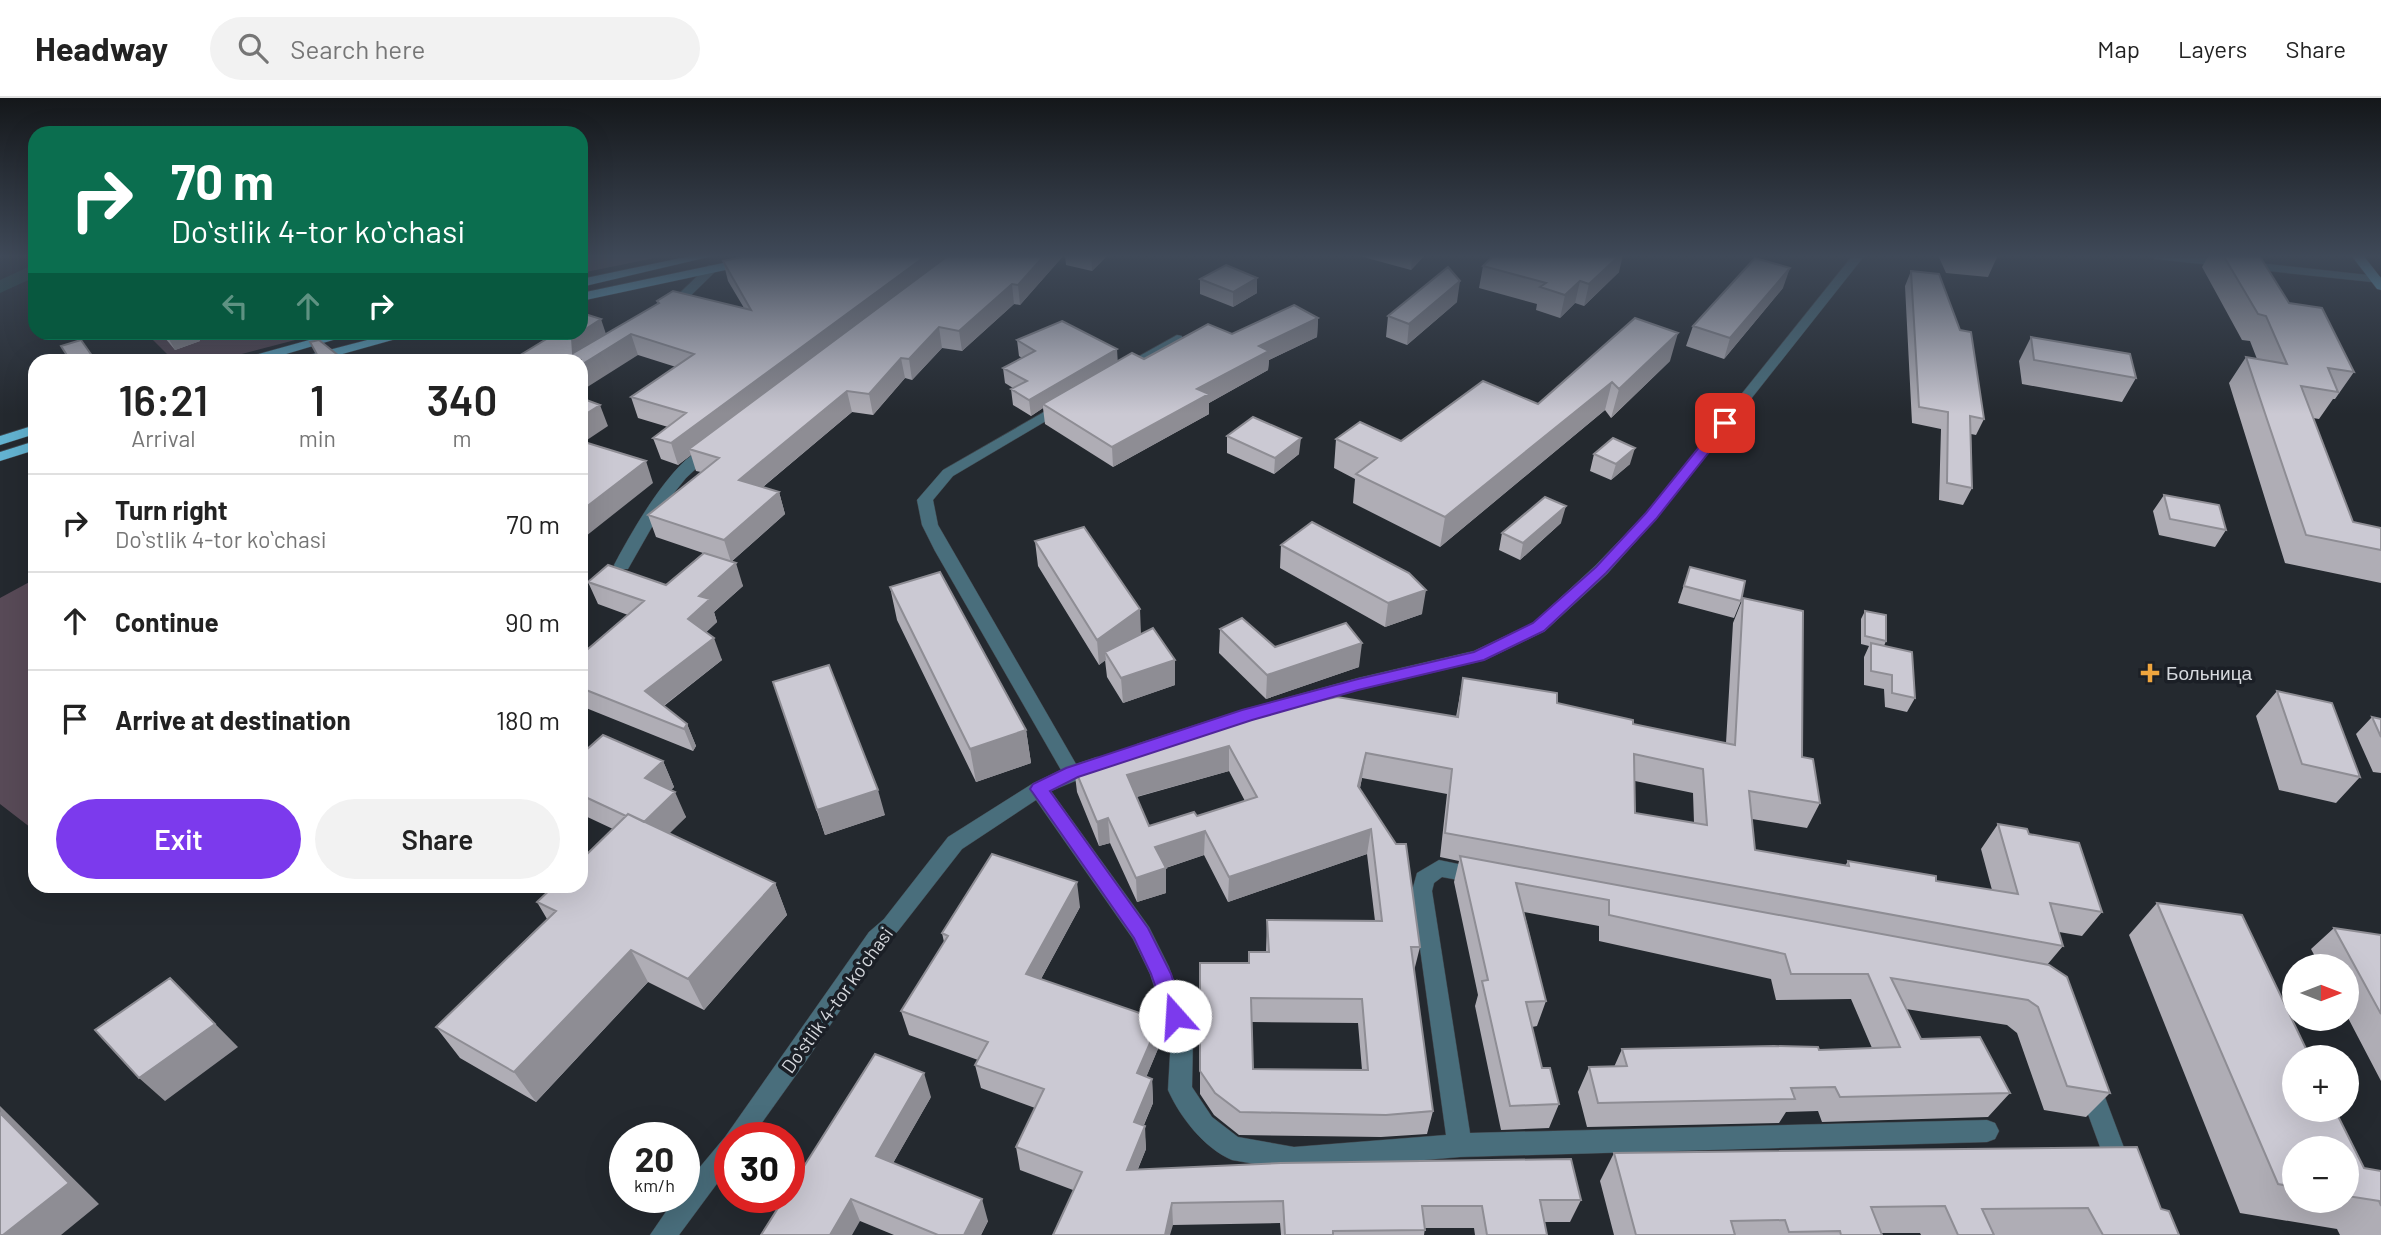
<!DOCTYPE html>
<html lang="en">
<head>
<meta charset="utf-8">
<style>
  :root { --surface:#fff; --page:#f2f2f2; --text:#222; --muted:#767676; --line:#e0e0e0; --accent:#7c3aed }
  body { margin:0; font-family:Barlow,sans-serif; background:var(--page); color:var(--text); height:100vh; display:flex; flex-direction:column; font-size:26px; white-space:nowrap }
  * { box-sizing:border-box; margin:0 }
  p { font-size:23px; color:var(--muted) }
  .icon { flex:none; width:38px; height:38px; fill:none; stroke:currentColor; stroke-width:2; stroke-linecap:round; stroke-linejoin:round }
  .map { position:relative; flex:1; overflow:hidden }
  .side { position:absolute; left:28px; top:256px; width:560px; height:539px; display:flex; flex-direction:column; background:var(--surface); border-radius:21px; box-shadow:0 7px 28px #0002 }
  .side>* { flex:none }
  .banner { position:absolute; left:28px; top:28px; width:560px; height:214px; border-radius:21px; box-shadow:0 7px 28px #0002; background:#0b6e4f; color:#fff; overflow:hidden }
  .needle { width:46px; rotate:90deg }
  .tools { position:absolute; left:2282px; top:856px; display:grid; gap:14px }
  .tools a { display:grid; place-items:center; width:77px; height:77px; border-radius:50%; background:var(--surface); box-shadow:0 7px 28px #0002; font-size:35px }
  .speed { position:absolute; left:609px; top:1024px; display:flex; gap:14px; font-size:35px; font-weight:700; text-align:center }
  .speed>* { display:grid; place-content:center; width:91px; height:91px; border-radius:50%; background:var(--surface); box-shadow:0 7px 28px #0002; line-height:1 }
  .speed small { font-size:18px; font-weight:400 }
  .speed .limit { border:10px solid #d22; background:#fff; color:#111 }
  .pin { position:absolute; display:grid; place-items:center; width:60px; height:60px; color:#fff; margin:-30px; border-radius:14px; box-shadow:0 4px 10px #0006 }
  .me { position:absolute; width:77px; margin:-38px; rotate:341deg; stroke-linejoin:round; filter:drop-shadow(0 0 5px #0008) }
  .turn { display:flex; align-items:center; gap:24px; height:147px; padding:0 28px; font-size:32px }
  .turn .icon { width:91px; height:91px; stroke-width:2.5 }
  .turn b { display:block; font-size:49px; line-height:60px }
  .lanes { display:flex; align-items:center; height:66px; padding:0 28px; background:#0003; justify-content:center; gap:35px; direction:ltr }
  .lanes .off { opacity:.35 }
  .eta { display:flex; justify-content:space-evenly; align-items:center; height:119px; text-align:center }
  .eta b { font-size:42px; font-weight:600; line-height:49px }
  .cta { display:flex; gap:14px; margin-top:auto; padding:14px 28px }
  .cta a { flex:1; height:80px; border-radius:42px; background:var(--accent); color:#fff; font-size:28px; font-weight:600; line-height:80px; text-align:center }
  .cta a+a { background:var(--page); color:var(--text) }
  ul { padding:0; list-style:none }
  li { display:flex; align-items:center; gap:21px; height:98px; padding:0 28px; border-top:2px solid var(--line) }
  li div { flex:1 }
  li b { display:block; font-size:26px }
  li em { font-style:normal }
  header { display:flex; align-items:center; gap:42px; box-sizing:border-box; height:98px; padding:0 35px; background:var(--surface); border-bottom:2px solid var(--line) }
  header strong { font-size:33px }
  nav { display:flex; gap:38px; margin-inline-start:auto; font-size:24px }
  .search { width:490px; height:63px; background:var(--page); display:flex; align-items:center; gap:18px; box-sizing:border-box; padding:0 24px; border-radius:38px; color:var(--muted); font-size:26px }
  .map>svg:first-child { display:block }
  .green { fill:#584a57 }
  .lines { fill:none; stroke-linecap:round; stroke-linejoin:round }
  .canal { fill:#254c4a; fill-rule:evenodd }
  .minor-casing { stroke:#40454b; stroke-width:1 }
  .major-casing { stroke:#40454b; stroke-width:1 }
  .minor { fill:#496e7c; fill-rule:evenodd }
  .major { fill:#63b3d1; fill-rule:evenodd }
  .wall { fill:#afadb5; fill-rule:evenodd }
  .shaded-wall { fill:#8e8d94 }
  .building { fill:#cbc9d3; stroke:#8e8d94; stroke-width:2; fill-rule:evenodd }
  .route { fill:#7c3aed; stroke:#51269a; stroke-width:2 }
  .poi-dot { fill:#f0a63e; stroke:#1b1f26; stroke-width:2.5 }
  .labels { text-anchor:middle; stroke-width:7; stroke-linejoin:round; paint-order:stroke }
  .poi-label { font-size:19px; fill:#d6d9de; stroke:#1b1f26; text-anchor:start }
  .street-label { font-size:19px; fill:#d6d9de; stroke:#1b1f26 }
</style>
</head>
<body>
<header>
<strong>Headway</strong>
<div class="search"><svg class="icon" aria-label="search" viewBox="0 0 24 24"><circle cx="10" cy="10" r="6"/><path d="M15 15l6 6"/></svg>Search here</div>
<nav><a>Map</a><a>Layers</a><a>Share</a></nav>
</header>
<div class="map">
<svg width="2381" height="1137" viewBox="0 0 2381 1137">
  <rect width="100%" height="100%" fill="#24292f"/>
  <path class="green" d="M581 157H669L581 175Z
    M146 235H322L219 262H173Z
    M35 481V733L0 706V500Z"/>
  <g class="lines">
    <path class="canal" d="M35 166V179L0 195V182Z"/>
    <g class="minor-casing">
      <path id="minor" d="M1853 157H1865L1656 421 1607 476 1545 533 1485 562 1358 592 1252 622 1144 658 1137 656 1135 651 1137 646 1242 612 1358 580 1474 553 1533 525 1595 468 1646 415Z
        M2149 157H2186L2377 178 2381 179V185L2155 161Z
        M709 167 719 170 674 214H666V208Z
        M1177 237 1182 238V244L1128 274 1123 275 1116 271Z
        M1063 303 1070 307 1068 310 953 378 933 402 938 427 1076 666 1097 659 1104 661 1106 666 1104 671 1051 693 1149 829 1169 869 1193 939 1192 989 1212 1019 1238 1039 1294 1049 1446 1037 1412 793 1417 775 1439 762 1487 772 1490 778 1487 784 1480 786 1442 779 1434 785 1432 793 1470 1035 1987 1022 1995 1025 1999 1033 1995 1041 1987 1044 1460 1059 1294 1073 1232 1062C1204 1050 1180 1019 1168 992L1171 939 1150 876 1133 841 1036 702 962 751 898 833 885 846 806 963 751 1040H730V1068L679 1137H650L676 1099H684V1088L725 1039 869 834 884 821 948 739 1032 686 1061 672 935 453 922 427 917 402 943 372Z
        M710 347 717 351 686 380 665 406 628 471H616L614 467C631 435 674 357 710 347Z
        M2089 975 2097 978 2132 1071 2129 1079 2120 1083 2111 1079 2077 986 2081 978Z"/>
    </g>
    <g class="major-casing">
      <path id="major" d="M695 157H717L581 189V181Z
        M761 157H783L777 161 581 203V195Z
        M2351 157H2363L2381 180V192L2377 191Z
        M338 234H360L266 262H246L248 259Z
        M398 234H421L321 262H300L302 259Z
        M35 327V336L0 347V338Z
        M35 343V352L0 363V354Z"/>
    </g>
    <use href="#minor" class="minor"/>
    <use href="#major" class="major"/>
  </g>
  <path class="wall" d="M1064 157 1020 207 1014 206 962 253 942 250 912 282 905 280 873 317 852 314 763 389 779 394 785 416 731 464 743 488 714 514 717 524 706 534 722 562 664 608 687 626 696 648 693 653 581 608V557L628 517 598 506 588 484 666 487 703 455 656 439 648 417 701 374 696 373 691 357 678 367 661 361 653 340 668 329 638 320 631 299 676 269 638 257 501 262 606 236 658 206 657 203 744 210 728 183 723 163Z
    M1065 157H1108L1092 173 1066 167Z
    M1356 157H1425L1411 172Z
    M1938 157H1998L1988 179 1946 175Z
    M2209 157H2223L2289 205 2354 274 2335 301H2333L2319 321 2313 320 2353 424 2381 430V485L2285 465 2229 285 2246 259 2257 261 2250 243 2242 242 2202 169Z
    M1483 168 1619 174 1584 208 1575 205 1560 220 1536 212 1537 206 1479 190Z
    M1911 173 1984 321 1976 337 1971 336 1972 390 1963 407 1939 402 1941 331 1912 325 1905 188Z
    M1257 180V195L1233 209 1200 196V181Z
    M1783 190 1724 261 1686 248 1693 228Z
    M1457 204 1407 247 1386 239 1388 218Z
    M1318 220 1317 239 1269 262 1268 272 1209 305V316L1113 369 1045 326 1043 310 1031 318 1013 307 1011 291 1013 290 1005 285 1003 270 1022 260 1019 258 1017 242 1118 263 1144 261 1232 236Z
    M160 234H195L200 243 175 252Z
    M2031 239 2136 280 2122 304 2022 286 2019 263Z
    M1670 263 1611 320 1605 312 1440 449 1353 405 1355 381 1334 370 1336 341 1401 343 1538 306Z
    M1227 338 1299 356 1274 376 1227 355Z
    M1594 356 1630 366 1611 382 1590 373Z
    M2164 397 2226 432 2215 449 2159 437 2153 413Z
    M1561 425 1520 462 1499 452 1502 435Z
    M1035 443 1141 536 1175 587 1123 605 1107 579 1105 562 1099 567 1038 468Z
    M1281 447 1422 516 1385 529 1280 470Z
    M1690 469 1741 503 1734 520 1678 505Z
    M890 489 1026 632 1031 665 976 684 897 522Z
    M1743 500 1820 705 1807 730 1752 721 1755 752 1845 768 1848 763 1936 783 1992 792 1981 751 1998 726 2029 736 2102 814 2082 838 2059 834 2063 848 2047 867 2110 995 2086 1019 2044 1012 2017 935 2007 927 1906 911 1921 941 2010 995 1988 1019 1822 1024 1818 1013 1786 1014 1779 1025 1587 1029 1578 994 1589 969H1614L1622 951 1819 952 1872 950 1851 901 1776 902 1771 881 1599 843V828L1524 814 1546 903 1537 928 1532 929 1542 970 1559 1006 1549 1030 1501 1032 1475 908 1478 897 1454 784 1459 763 1440 759 1447 696 1362 680 1360 690 1420 849 1414 873 1433 1013 1427 1036 1381 1039 1239 1037 1214 1017 1200 996V865H1248L1249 854H1266L1267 822 1375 823 1367 756 1228 804 1204 757 1166 770V795L1137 804 1110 745 1099 748 1077 694 1074 669 1456 619 1463 580 1633 626 1726 645 1733 525ZM1229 673 1245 703 1197 718 1149 728 1137 699ZM1635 683 1693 695 1694 725 1635 715ZM1252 924 1358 925 1362 972 1253 971Z
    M1865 513 1886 543 1884 548 1915 600 1907 614 1885 609 1884 591 1864 587V559L1869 548 1861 546V521Z
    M1220 531 1275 549 1359 569 1266 601 1219 555Z
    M773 584 885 717 825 737Z
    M2277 593 2360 679 2336 705 2279 692 2256 618Z
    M2372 619 2381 621V675L2373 674 2356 636Z
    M581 651 585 653 663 663 674 689 671 692 686 719 669 735 775 785 787 817 704 912 648 884 536 1004 460 960 436 929 547 821 537 804 613 731 581 716Z
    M2157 805 2364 1070 2381 1073V1137H2340L2337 1131 2240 1115 2129 837ZM2294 1050H2347V1102H2294Z
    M1080 809 1041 881 1160 922V946L1146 979 1152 981 1153 1005 1144 1027 1146 1051 1138 1071 1581 1102 1570 1124H1544L1547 1137H1475L1474 1130H1425L1424 1137H1281L1280 1125 1173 1127 1073 1092 1020 1072 1016 1049 1035 1010 981 990 975 967 978 962 909 937 901 913 944 844 942 835Z
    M2334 830 2381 837V983L2347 918V868H2320L2311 851Z
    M931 999 893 1065 988 1123 981 1137H894L860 1123 761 1137Z
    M1614 1055 2161 1111 2179 1137H1921L1920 1135H1882V1137H1614L1600 1083Z"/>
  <path class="shaded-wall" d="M927 157H956L689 351 691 357 678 367 671 345Z
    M1045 157H1064L1020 207 1018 187Z
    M1091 157H1108L1092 173Z
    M1412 157H1425L1411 172Z
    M1620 157H1623L1619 174 1584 208 1589 186Z
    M1790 170 1783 190 1724 261 1730 240Z
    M1257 180V195L1233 209V194Z
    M1460 183 1457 204 1407 247 1409 226Z
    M1580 183 1575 205 1560 220 1565 197Z
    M1012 186 1014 206 962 253 959 233Z
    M1318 220 1317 239 1269 262 1268 272 1209 305V316L1113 369 1112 349 1259 248Z
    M601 221 608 242 573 255 572 240Z
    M939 229 942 250 912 282 909 261Z
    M170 234H195L200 243 175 252 166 236Z
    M1678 235 1670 263 1611 320 1619 291Z
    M631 236 638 257 581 293V267Z
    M1117 251 1118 267 1043 306V310L1031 318 1029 302Z
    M901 260 905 280 873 317 869 296Z
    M1612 284 1605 312 1440 449 1445 419Z
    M847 293 852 314 746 403 739 382Z
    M600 307 608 328 581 346V319Z
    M1301 340 1299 356 1274 376 1275 360Z
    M1635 350 1630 366 1611 382 1616 366Z
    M646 363 653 385 581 442V413Z
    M779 394 785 416 731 464 724 442Z
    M1566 408 1561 425 1520 462 1523 445Z
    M736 465 743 488 714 514 717 524 696 544 688 521 699 498Z
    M1426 492 1422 516 1385 529 1388 505Z
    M1140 511 1141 536 1105 554 1106 562 1099 567 1097 542Z
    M714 540 722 562 654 615 645 593Z
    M1362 545 1359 569 1266 601 1267 577Z
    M1175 562V587L1123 605 1121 580Z
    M687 626 696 648 693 653 684 631Z
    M1026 632 1031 665 976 684 970 651Z
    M1229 648V673L1128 701 1127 677Z
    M1366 655 1362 680 1355 713 1358 688Z
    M663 663 674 689 656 705 645 680Z
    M878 692 885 717 825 737 817 712Z
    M675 694 686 719 654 751 642 726Z
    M1108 720 1110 745 1099 748 1097 724Z
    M1371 731 1367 756 1228 804 1229 779Z
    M1205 733 1204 757 1156 773 1155 749Z
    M1166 770V795L1137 804 1136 780Z
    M1077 784 1080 809 1030 901 1026 876Z
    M775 785 787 817 704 912 688 881Z
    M631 852 648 884 536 1004 514 974Z
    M170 880 238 949 165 1003 139 980Z
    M1160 922V946L1138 999 1137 975Z
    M924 975 931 999 884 1081 876 1058Z
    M1152 981 1153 1005 1135 1047 1134 1024Z
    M0 1008 99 1106 61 1137H3Z
    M1145 1028 1146 1051 1128 1094 1127 1072Z
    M851 1101 860 1123 852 1137H830Z
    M982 1101 988 1123 981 1137H964Z
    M1172 1105 1173 1127 1170 1137H1165Z"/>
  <path class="building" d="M751 157H927L671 345 653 340 686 315 631 299 694 256 631 236 581 267V262H501L511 257 517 259 558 234H581L572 240 573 255 659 205 657 203 673 193 751 212 723 163Z
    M949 157H1045L1018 187 1012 186 959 233 939 229 909 261 901 260 869 296 847 293 739 382 779 394 724 442 648 417 719 360 689 351Z
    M1494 157H1620L1589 186 1580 183 1565 197 1540 189 1546 185 1483 168Z
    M2223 157H2259L2289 205 2322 210 2354 274 2328 270 2338 294 2301 288 2353 424 2381 430V452L2306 437 2246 259 2287 266 2266 218 2258 216Z
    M1755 160 1790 170 1730 240 1693 228Z
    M1226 167 1257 180 1233 194 1200 181Z
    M1448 169 1460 183 1409 226 1388 218Z
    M1911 173 1939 176 1960 232 1971 234 1984 321 1970 318 1972 390 1947 385 1948 314 1919 309Z
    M1294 207 1318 220 1259 248 1269 253 1197 291 1209 296 1112 349 1043 306 1132 255 1144 261 1208 226 1232 236Z
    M588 217 601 221 581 234V221Z
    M1635 220 1678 235 1619 291 1612 284 1445 419 1356 376 1377 360 1336 341 1360 324 1401 343 1483 283 1538 306Z
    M1062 223 1117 251 1029 302 1011 291 1027 283 1003 270 1035 253 1017 242Z
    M2031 239 2130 256 2136 280 2034 262Z
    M81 242 95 262H70L61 248Z
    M319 242 344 262H320L310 244Z
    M581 300 600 307 581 319Z
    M1253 319 1301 340 1275 360 1227 338Z
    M1613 340 1635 350 1616 366 1594 356Z
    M581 343 646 363 581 413Z
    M2164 397 2219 407 2226 432 2170 421Z
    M1545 399 1566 408 1523 445 1502 435Z
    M1312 424 1409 475 1426 492 1388 505 1281 447Z
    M1084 429 1140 511 1097 542 1035 443Z
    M704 455 736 465 699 498 710 501 688 521 714 540 645 593 687 626 684 631 581 590V557L644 503 588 484 608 467 666 487Z
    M1690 469 1745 483 1741 503 1684 488Z
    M940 474 1026 632 970 651 890 489Z
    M1743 500 1803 513 1802 659 1813 661 1820 705 1749 693 1755 752 1849 768 1848 763 1936 778V783L2018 796 1998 726 2027 731 2029 736 2079 745 2102 814 2050 805 2063 848 1445 735 1452 671 1366 655 1358 688 1396 746H1406L1420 849H1411L1433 1013 1386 1017 1240 1014 1215 995 1200 973V865H1249V854H1269L1267 822 1382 823 1371 731 1229 779 1205 733 1155 749 1166 770 1136 780 1108 720 1097 724 1074 669 1304 606 1337 599 1458 619 1463 580 1557 595V605L1633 622V626L1735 647ZM1229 648 1257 699 1197 718 1194 714 1149 728 1127 677ZM1634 656 1703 671 1707 727 1635 715ZM1251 900 1362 901 1368 972 1253 971Z
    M1865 513 1886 517V543L1865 538Z
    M1242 520 1275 549 1346 525 1362 545 1267 577 1220 531Z
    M1153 530 1175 562 1121 580 1105 554Z
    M1871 545 1912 554 1915 600 1892 595V577L1871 573Z
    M829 567 878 692 817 712 773 584Z
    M2277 593 2332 605 2360 679 2302 666Z
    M2372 619 2381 621V639Z
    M603 637 663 663 645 680 675 694 644 724 628 716 626 718 581 697V651L585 653Z
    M628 716 775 785 688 881 631 852 514 974 436 929 556 813 537 804 554 788H581V762Z
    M992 756 1077 784 1026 876 1160 922 1137 975 1152 981 1134 1024 1145 1028 1127 1072 1281 1065 1571 1061 1581 1102H1540L1547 1137H1487L1482 1108H1422L1425 1132 1333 1133V1137H1285L1283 1103 1172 1105 1165 1137H1053L1082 1074 1016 1049 1044 991 975 967 988 944 901 913 948 838 942 835Z
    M1460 758 2049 867 2067 879 2110 995 2067 988 2038 909 2028 902 1891 880 1921 941 1980 939 2010 995 1840 999 1835 989 1791 990 1795 1001 1598 1005 1589 969 1627 968 1622 951 1774 948 1818 949 1819 952 1900 949 1868 876H1791L1785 856 1609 817V802L1516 785 1546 903 1526 904 1542 970H1550L1559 1006 1510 1008 1482 883 1488 882Z
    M2157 805 2242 817 2310 959H2294V1012H2335L2364 1070 2381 1073V1108L2379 1103 2347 1098V1050H2294V1089L2278 1086Z
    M2334 830 2381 837V916Z
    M170 880 215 926 139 980 95 932Z
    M875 956 924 975 876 1058 982 1101 964 1137H965H938L851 1101 830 1137H761L785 1099H789V1092Z
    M0 1015 69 1085 3 1137H0Z
    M2137 1049 2161 1111 2169 1113 2179 1137H2103L2088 1110 1982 1111 1994 1137H1958L1945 1108 1871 1109 1882 1137H1841L1840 1133 1789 1134 1785 1122 1731 1123 1735 1137H1636L1614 1055Z"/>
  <linearGradient id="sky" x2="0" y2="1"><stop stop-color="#14171a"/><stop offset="0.5" stop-color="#3f4958"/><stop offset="1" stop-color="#3f4958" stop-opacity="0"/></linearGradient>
  <rect width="2381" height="316" fill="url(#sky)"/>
  <path class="route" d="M1725 321 1732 325 1656 421 1606 475 1544 533 1484 562 1358 592 1252 622 1078 679 1050 693 1148 830 1171 876 1185 918 1182 924 1175 927 1168 924 1151 876 1134 840 1033 695 1030 691 1033 686 1066 670 1242 612 1358 581 1474 554 1533 525 1596 469 1646 415 1721 322Z"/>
  <path class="poi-dot" d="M2146.5 564.5h7v7h7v7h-7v7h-7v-7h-7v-7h7z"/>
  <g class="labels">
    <g class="poi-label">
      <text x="2166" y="582">Больница</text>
    </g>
    <g class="street-label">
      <text transform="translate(837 902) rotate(-54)" y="7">Doʻstlik 4-tor koʻchasi</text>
    </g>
  </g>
</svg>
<div class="tools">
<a><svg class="needle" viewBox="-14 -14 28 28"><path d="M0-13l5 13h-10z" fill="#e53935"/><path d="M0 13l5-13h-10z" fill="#767676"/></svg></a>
<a>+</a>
<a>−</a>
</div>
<div class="speed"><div>20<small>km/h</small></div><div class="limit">30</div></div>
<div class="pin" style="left:1725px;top:325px;background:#d93025"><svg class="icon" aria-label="arrive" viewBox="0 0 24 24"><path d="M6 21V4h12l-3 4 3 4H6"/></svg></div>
<svg class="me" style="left:1175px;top:918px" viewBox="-20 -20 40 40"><circle r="19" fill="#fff"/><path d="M0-13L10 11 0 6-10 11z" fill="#7c3aed"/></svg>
<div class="banner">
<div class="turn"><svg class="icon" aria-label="right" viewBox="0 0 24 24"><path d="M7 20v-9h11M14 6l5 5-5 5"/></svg><div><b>70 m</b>Doʻstlik 4-tor koʻchasi</div></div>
<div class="lanes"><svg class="icon off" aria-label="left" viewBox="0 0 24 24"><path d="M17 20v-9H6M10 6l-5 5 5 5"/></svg><svg class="icon off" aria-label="ahead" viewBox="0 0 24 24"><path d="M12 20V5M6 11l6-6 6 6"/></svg><svg class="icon" aria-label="right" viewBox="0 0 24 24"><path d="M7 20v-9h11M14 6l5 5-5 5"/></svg></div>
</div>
<section class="side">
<div class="eta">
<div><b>16:21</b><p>Arrival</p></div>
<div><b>1</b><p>min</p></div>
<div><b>340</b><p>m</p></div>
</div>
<ul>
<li><svg class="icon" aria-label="right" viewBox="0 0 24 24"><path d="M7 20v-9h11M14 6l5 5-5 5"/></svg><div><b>Turn right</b><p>Doʻstlik 4-tor koʻchasi</p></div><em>70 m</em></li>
<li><svg class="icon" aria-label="ahead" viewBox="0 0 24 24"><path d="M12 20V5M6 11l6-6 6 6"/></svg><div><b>Continue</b></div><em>90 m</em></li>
<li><svg class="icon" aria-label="arrive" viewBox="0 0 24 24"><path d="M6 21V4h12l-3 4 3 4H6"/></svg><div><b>Arrive at destination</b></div><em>180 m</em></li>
</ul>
<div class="cta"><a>Exit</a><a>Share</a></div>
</section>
</div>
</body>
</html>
